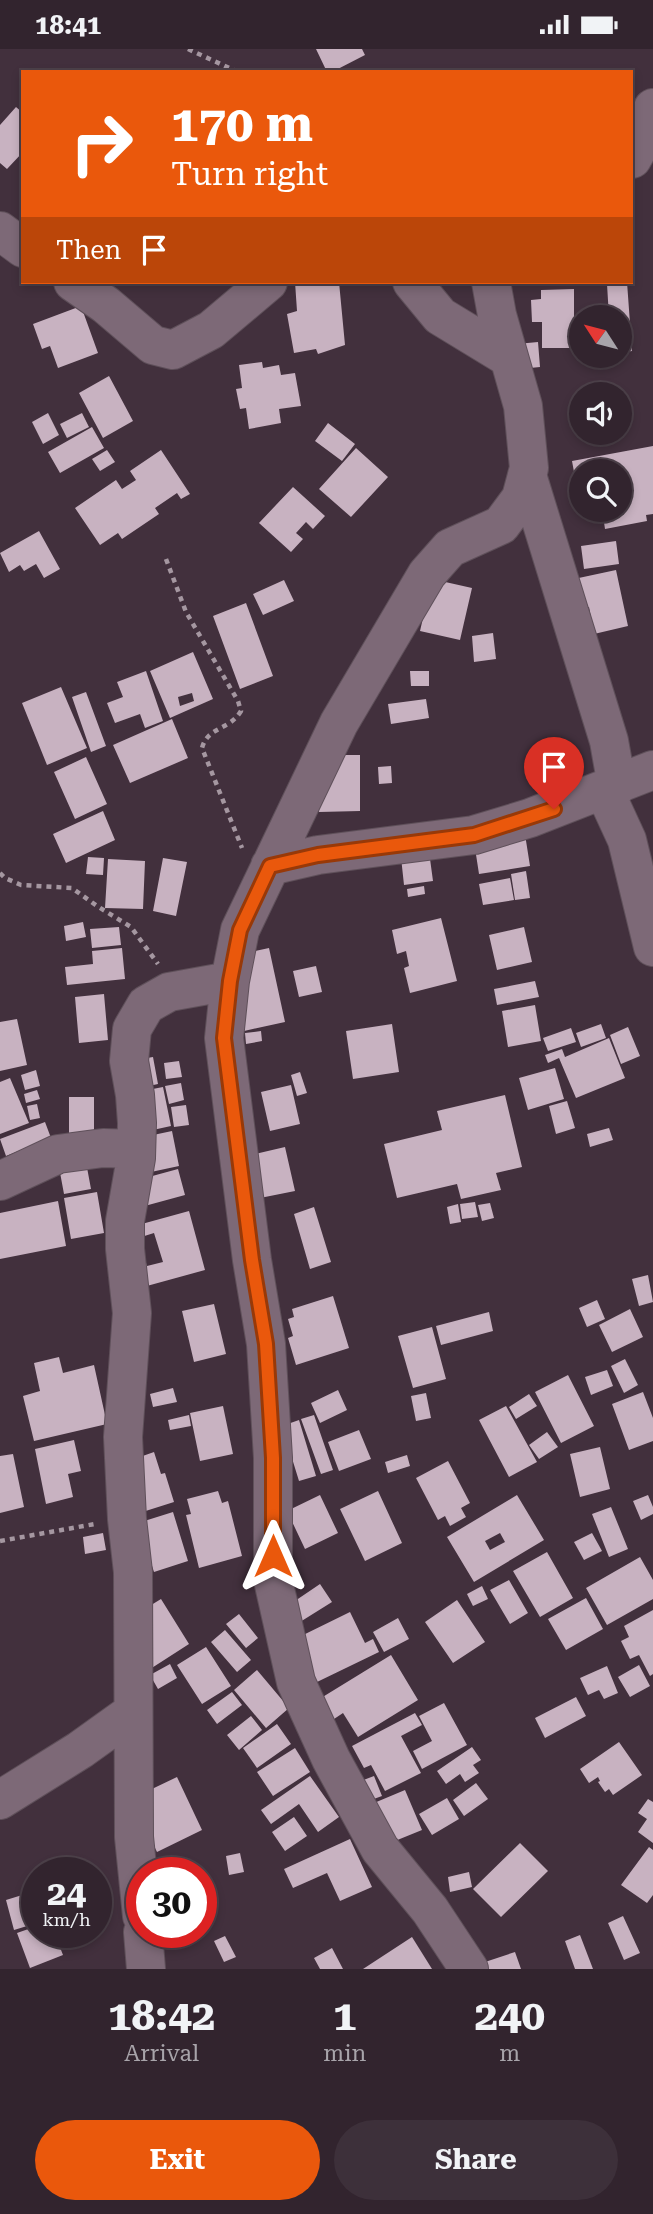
<!DOCTYPE html>
<html lang="en">
<head>
<meta charset="utf-8">
<style>
  :root { --surface:#32242e; --page:#3d303a; --text:#f1f3f6; --muted:#a8a4aa; --line:#4d414a; --accent:#ea580c }
  body { margin:0; font-family:"Roboto Serif",serif; background:var(--page); color:var(--text); height:100vh; display:flex; flex-direction:column; font-size:26px; white-space:nowrap }
  * { box-sizing:border-box; margin:0 }
  p { font-size:23px; color:var(--muted) }
  .icon { flex:none; width:38px; height:38px; fill:none; stroke:currentColor; stroke-width:2; stroke-linecap:round; stroke-linejoin:round }
  .map { position:relative; height:1920px; overflow:hidden }
  .side { display:flex; flex-direction:column; background:var(--surface); flex:1 }
  .side>* { flex:none }
  .banner { position:absolute; left:21px; top:21px; width:612px; height:214px; border-radius:0px; box-shadow:0 4px 10px #0003,0 0 0 2px var(--line); background:#ea580c; color:#fff; overflow:hidden }
  .needle { width:46px; rotate:306deg }
  .fabs { position:absolute; left:569px; top:256px; display:grid; gap:14px }
  .fabs a { display:grid; place-items:center; width:63px; height:63px; border-radius:50%; background:var(--surface); box-shadow:0 4px 10px #0003,0 0 0 2px var(--line); font-size:35px }
  .speed { position:absolute; left:21px; top:1808px; display:flex; gap:14px; font-size:35px; font-weight:700; text-align:center }
  .speed>* { display:grid; place-content:center; width:91px; height:91px; border-radius:50%; background:var(--surface); box-shadow:0 4px 10px #0003,0 0 0 2px var(--line); line-height:1 }
  .speed small { font-size:18px; font-weight:400 }
  .speed .limit { border:10px solid #d22; background:#fff; color:#111 }
  .pin { position:absolute; display:grid; place-items:center; width:60px; height:60px; color:#fff; margin:-72px -30px; border-radius:50% 50% 50% 0; rotate:-45deg; box-shadow:0 0 7px #0007 }
  .pin .icon { rotate:45deg }
  .me { position:absolute; width:77px; margin:-38px; rotate:0deg; stroke-linejoin:round; filter:drop-shadow(0 0 5px #0008) }
  .turn { display:flex; align-items:center; gap:24px; height:147px; padding:0 35px; font-size:32px }
  .turn .icon { width:91px; height:91px; stroke-width:2.5 }
  .turn b { display:block; font-size:49px; line-height:60px }
  .then { display:flex; align-items:center; height:66px; padding:0 35px; background:#0003; gap:14px; font-size:26px }
  .eta { display:flex; justify-content:space-evenly; align-items:center; height:119px; text-align:center }
  .eta b { font-size:42px; font-weight:700; line-height:49px }
  .primary-button { display:flex; gap:14px; margin-top:auto; padding:14px 35px }
  .primary-button a { flex:1; height:80px; border-radius:42px; background:var(--accent); color:#fff; font-size:28px; font-weight:700; line-height:80px; text-align:center }
  .primary-button a+a { background:var(--page); color:var(--text) }
  .status { display:flex; justify-content:space-between; align-items:center; height:49px; padding:0 35px; background:var(--surface); direction:ltr }
  .status svg { height:19px; fill:currentColor }
  .map>svg:first-child { display:block }
  .building { fill:#c8b2c1; fill-rule:evenodd }
  .lines { fill:none; stroke-linecap:round; stroke-linejoin:round }
  .minor-casing { stroke:#5f505a; stroke-width:40 }
  .path { stroke:#a597a1; stroke-width:4.5; stroke-dasharray:5 5; stroke-linecap:butt }
  .minor { stroke:#7d6977; stroke-width:38 }
  .route-casing { stroke:#983908; stroke-width:18 }
  .route { stroke:#ea580c; stroke-width:12 }
</style>
</head>
<body>
<div class="status"><b>18:41</b><svg viewBox="0 0 49 12"><path d="M0 12V9h3v3zM5 12V6h3v6zM10 12V3h3v9zM15 12V0h3v12zM26 1h20v11H26zM47 4h2v5h-2z"/></svg></div>
<div class="map">
<svg width="653" height="1920" viewBox="0 0 653 1920">
  <rect width="100%" height="100%" fill="#42303d"/>
  <path class="building" d="M316 0H362L365 6 332 23H327Z
    M16 58 23 64V103L7 120 0 114V76Z
    M295 233H339L345 296 318 305 316 300 294 304 287 265 297 262Z
    M627 233 632 302 620 304V268H609L607 235Z
    M574 240V299H542V273H532L531 251 541 250V241Z
    M81 257 98 304 58 319 50 297 42 300 33 275Z
    M538 293 540 318 520 320 517 295Z
    M262 313 263 319 279 316 281 326 295 324 301 357 279 360 281 374 249 380 246 359 240 360 236 340 242 339 239 316Z
    M109 327 133 372 103 389 79 344Z
    M48 364 59 386 43 395 32 373Z
    M82 364 89 378 67 389 60 375Z
    M328 374 355 395 342 412 315 392Z
    M92 378 104 399 60 424 48 403Z
    M653 397V465L646 466 647 472 605 480 602 460H620V422H581V450H579L572 412Z
    M356 399 388 428 351 468 319 440Z
    M107 401 115 413 100 422 92 410Z
    M161 401 190 445 181 450 177 444 155 459 159 465 122 490 118 484 100 496 75 459 116 431 122 440 136 431 130 422Z
    M293 438 325 467 313 480 306 473 296 484 303 490 291 503 259 474Z
    M39 482 60 520 44 529 36 515 24 522 20 516 9 523 0 504Z
    M616 492 619 515 584 520 581 497Z
    M616 521 628 577 594 585 589 558 580 560 574 530Z
    M432 530 472 539 460 591 420 582Z
    M284 531 294 552 263 566 253 545Z
    M246 554 273 627 240 640 213 567Z
    M493 584 496 610 474 613 472 587Z
    M193 603 213 650 170 669 150 622ZM192 644 194 652 180 657 178 648Z
    M146 622 163 672 145 679 140 665 115 674 107 654 123 648 117 633Z
    M410 622H429V637H411Z
    M61 638 87 699 47 716 22 654Z
    M86 643 106 697 91 703 72 648Z
    M426 650 429 669 391 675 388 655Z
    M172 670 188 709 130 734 113 696Z
    M318 706H360V762L319 763Z
    M86 708 107 755 75 770 54 723Z
    M391 717 392 734 379 735 378 718Z
    M103 762 115 791 66 814 53 785Z
    M524 779 530 817 479 825 473 786Z
    M428 795 433 832 404 836 400 799Z
    M88 808 104 809 103 826 86 825Z
    M163 809 187 813 176 867 153 862Z
    M108 810 145 812 143 860 105 859Z
    M526 822 530 849 515 851 511 825Z
    M510 829 514 851 483 856 479 835Z
    M424 837 425 845 408 848 407 840Z
    M441 869 457 932 410 944 404 919 409 917 406 902 397 905 392 881Z
    M83 873 86 888 66 892 64 877Z
    M119 878 121 896 92 899 90 880Z
    M524 878 532 913 497 921 489 886Z
    M122 899 125 930 67 936 65 918 93 915 92 902Z
    M269 899 285 973 244 982 237 906Z
    M316 917 322 943 299 948 293 922Z
    M535 932 539 948 497 956 494 940Z
    M104 945 108 991 79 994 75 948Z
    M535 956 541 992 508 998 502 962Z
    M17 970 27 1016 0 1022V973Z
    M392 975 399 1023 353 1030 346 982Z
    M601 975 606 989 581 998 576 984Z
    M628 978 640 1007 621 1015 610 986Z
    M571 979 576 993 548 1002 543 989Z
    M261 982 262 992 246 995 245 984Z
    M609 989 625 1029 576 1049 559 1009 548 1014 545 1006 562 1000 565 1008Z
    M153 1008 158 1035 135 1040 129 1012Z
    M179 1012 182 1028 166 1030 164 1014Z
    M555 1019 564 1050 528 1061 519 1029Z
    M36 1021 40 1037 25 1041 21 1026Z
    M300 1023 307 1044 297 1047 291 1026Z
    M10 1029 29 1074 0 1085V1033Z
    M181 1034 184 1051 169 1055 165 1037Z
    M291 1036 300 1075 270 1082 261 1043Z
    M163 1038 171 1077 130 1086 122 1046Z
    M37 1041 40 1050 26 1054 24 1045Z
    M505 1046 522 1118 496 1124 501 1141 461 1150 457 1135 397 1149 384 1095 442 1081 437 1062Z
    M69 1048H94V1090L69 1091Z
    M567 1052 575 1079 556 1085 549 1057Z
    M37 1055 40 1069 30 1071 27 1057Z
    M186 1056 189 1076 174 1078 171 1058Z
    M45 1073 51 1089 6 1107 0 1090Z
    M609 1079 613 1091 590 1098 587 1085Z
    M172 1082 179 1117 123 1129 125 1092Z
    M83 1097 91 1140 64 1145 56 1102Z
    M285 1098 295 1142 255 1150 247 1107Z
    M178 1120 185 1146 130 1161 123 1135Z
    M97 1143 104 1184 71 1190 64 1149Z
    M58 1152 66 1197 0 1210V1164Z
    M475 1153 478 1168 462 1170 460 1155Z
    M490 1154 494 1169 482 1172 478 1156Z
    M458 1155 461 1173 450 1175 447 1158Z
    M314 1158 331 1213 310 1220 294 1165Z
    M189 1162 205 1221 125 1243 109 1184ZM154 1184 163 1213 147 1217 138 1189Z
    M648 1226 653 1253 639 1257 632 1230Z
    M333 1247 349 1299 296 1316 288 1289 293 1287 288 1270 294 1268 292 1260Z
    M597 1251 605 1270 587 1278 579 1259Z
    M214 1255 226 1305 194 1313 182 1262Z
    M630 1260 643 1288 612 1303 599 1276Z
    M489 1263 493 1282 441 1296 436 1277Z
    M432 1278 446 1330 413 1339 398 1287Z
    M59 1308 63 1324 94 1316 107 1375 34 1392 23 1347 40 1342 34 1314Z
    M625 1310 638 1336 624 1344 611 1317Z
    M607 1321 613 1337 591 1346 585 1328Z
    M568 1326 594 1377 561 1394 535 1343Z
    M173 1339 177 1353 153 1358 150 1345Z
    M338 1341 347 1361 320 1374 311 1354Z
    M643 1343 653 1369V1392L629 1401 612 1355Z
    M426 1344 431 1369 416 1372 411 1347Z
    M529 1345 537 1357 516 1370 509 1358Z
    M223 1357 233 1405 200 1412 190 1364Z
    M506 1357 537 1413 509 1428 479 1371Z
    M189 1366 191 1377 170 1381 168 1371Z
    M314 1366 333 1421 321 1425 301 1370Z
    M299 1371 316 1427 299 1432 282 1377Z
    M359 1381 371 1410 339 1422 328 1393Z
    M547 1383 558 1398 539 1410 529 1396Z
    M74 1391 81 1422 68 1425 73 1448 46 1455 35 1400Z
    M600 1398 610 1440 580 1448 570 1405Z
    M154 1403 161 1425 165 1424 174 1453 133 1466 137 1409Z
    M13 1405 24 1458 0 1464V1407Z
    M407 1406 410 1417 388 1424 385 1413Z
    M448 1412 470 1454 461 1459 466 1468 450 1477 445 1467 438 1471 416 1429Z
    M218 1442 222 1454 228 1452 242 1507 199 1519 186 1466 191 1465 187 1450Z
    M378 1442 402 1494 365 1512 340 1460Z
    M320 1446 338 1484 305 1500 287 1462Z
    M517 1446 544 1491 474 1533 447 1488ZM500 1484 505 1493 490 1501 485 1492Z
    M648 1446 653 1458V1465L641 1471 633 1452Z
    M611 1458 628 1500 609 1508 592 1465Z
    M173 1463 188 1512 154 1523 138 1474Z
    M103 1484 106 1501 85 1505 83 1488Z
    M592 1484 602 1502 584 1511 574 1493Z
    M547 1503 573 1549 540 1568 513 1522Z
    M640 1508 653 1531V1550L607 1576 586 1539Z
    M509 1531 528 1564 510 1575 490 1541Z
    M320 1535 332 1553 300 1573 289 1556Z
    M482 1537 488 1550 473 1557 467 1545Z
    M586 1549 603 1580 566 1601 548 1570Z
    M161 1550 189 1595 144 1624 143 1561Z
    M457 1551 485 1593 453 1614 425 1573Z
    M653 1561V1625L650 1627 639 1606 630 1610 621 1592 629 1588 624 1577Z
    M350 1563 365 1594 373 1590 379 1603 317 1633 295 1590Z
    M239 1565 258 1589 246 1599 226 1575Z
    M398 1569 409 1590 384 1603 373 1583Z
    M225 1581 251 1611 237 1623 211 1593Z
    M206 1598 231 1637 202 1655 177 1616Z
    M391 1606 418 1651 358 1688 343 1664 334 1670 321 1649Z
    M170 1615 177 1629 158 1640 150 1626Z
    M639 1616 650 1637 630 1648 618 1628Z
    M607 1617 618 1644 604 1650 599 1641 588 1646 580 1629Z
    M257 1621 289 1659 266 1679 234 1641Z
    M232 1643 242 1656 217 1675 207 1661Z
    M576 1648 586 1667 545 1689 535 1669Z
    M444 1654 467 1696 422 1720 413 1702 432 1692 419 1667Z
    M415 1664 422 1676 401 1687 421 1724 385 1742 371 1716 364 1719 352 1697Z
    M251 1667 262 1681 239 1701 227 1686Z
    M277 1675 291 1695 257 1719 243 1699Z
    M619 1693 642 1726 613 1746 609 1740 605 1743 598 1733 600 1732 598 1728 589 1734 580 1720Z
    M472 1698 481 1711 473 1716 479 1724 465 1733 460 1725 446 1735 437 1722Z
    M295 1699 310 1723 273 1747 257 1723Z
    M310 1727 339 1768 318 1783 299 1755 271 1775 261 1761Z
    M374 1727 382 1747 360 1755 353 1735Z
    M177 1728 202 1781 157 1803 131 1750Z
    M476 1734 488 1750 464 1767 453 1751Z
    M405 1741 422 1781 390 1794 374 1754Z
    M447 1749 459 1770 432 1786 419 1765Z
    M648 1750 653 1753V1794L638 1783 647 1770 638 1764Z
    M294 1768 307 1787 285 1802 272 1783Z
    M350 1790 372 1838 340 1852 327 1824 293 1839 284 1820Z
    M520 1794 548 1822 501 1868 473 1840Z
    M649 1798 653 1801V1846L647 1854 621 1836Z
    M240 1804 244 1823 229 1826 226 1807Z
    M469 1823 472 1838 450 1843 448 1828Z
    M37 1829V1874L14 1881 6 1851 32 1843 29 1831Z
    M623 1867 640 1904 624 1911 608 1874Z
    M37 1877V1883H54L63 1906 30 1919 17 1884Z
    M580 1886 593 1920H575L565 1892Z
    M225 1887 236 1908 224 1913 214 1892Z
    M412 1888 432 1920H363Z
    M332 1899 343 1920H320L314 1909Z
    M515 1903 521 1920H487L485 1913Z"/>
  <g class="lines">
    <g class="minor-casing">
      <path id="minor" d="M632 110 644 89 653 59
        M0 182 23 199
        M73 233 106 256 153 296 173 301 211 281 268 233
        M412 233 440 267 509 309
        M527 426 609 692 617 737
        M604 741 627 791 653 898
        M270 817 318 806 474 786 530 769 653 721
        M0 1132 58 1105 103 1099 136 1100
        M0 1751 80 1701 133 1663
        M142 1867 134 1788 133 1523 127 1470 123 1388 132 1264 125 1200V1172L136 1109 137 1074 135 1046 129 1012 132 980 146 956 169 943 230 932
        M143 1883 146 1920
        M469 1920 430 1861 380 1800 331 1710 296 1633 273 1531V1409L266 1295 252 1211 224 989 230 932 240 881 339 674 427 525 450 499 501 476 521 449 529 419 523 357 497 266 491 233"/>
    </g>
    <path class="path" d="M188 0 238 23
      M166 510 186 563 238 652 241 662C229 682 208 677 202 699L242 799
      M0 824 5 829 21 836 72 839 97 857 131 878 158 915
      M0 1492 95 1475"/>
    <use href="#minor" class="minor"/>
  </g>
  <g class="lines">
    <g class="route-casing">
      <path id="route" d="M273 1507V1409L266 1295 252 1211 224 989 230 932 240 881 270 817 318 806 474 786 554 760"/>
    </g>
    <use href="#route" class="route"/>
  </g>
</svg>
<div class="fabs">
<a><svg class="needle" viewBox="-14 -14 28 28"><path d="M0-13l5 13h-10z" fill="#e53935"/><path d="M0 13l5-13h-10z" fill="#a8a4aa"/></svg></a>
<a><svg class="icon" aria-label="sound" viewBox="0 0 24 24"><path d="M4 9h4l5-4v14l-5-4H4zM17 9q2 3 0 6"/></svg></a>
<a><svg class="icon" aria-label="search" viewBox="0 0 24 24"><circle cx="10" cy="10" r="6"/><path d="M15 15l6 6"/></svg></a>
</div>
<div class="speed"><div>24<small>km/h</small></div><div class="limit">30</div></div>
<div class="pin" style="left:554px;top:760px;background:#d93025"><svg class="icon" aria-label="arrive" viewBox="0 0 24 24"><path d="M6 21V4h12l-3 4 3 4H6"/></svg></div>
<svg class="me" style="left:273px;top:1507px" viewBox="-20 -20 40 40"><path d="M0-17L14 15 0 8-14 15z" fill="#ea580c" stroke="#fff" stroke-width="4"/></svg>
<div class="banner">
<div class="turn"><svg class="icon" aria-label="right" viewBox="0 0 24 24"><path d="M7 20v-9h11M14 6l5 5-5 5"/></svg><div><b>170 m</b>Turn right</div></div>
<div class="then">Then<svg class="icon" aria-label="arrive" viewBox="0 0 24 24"><path d="M6 21V4h12l-3 4 3 4H6"/></svg></div>
</div>
</div>
<section class="side">
<div class="eta">
<div><b>18:42</b><p>Arrival</p></div>
<div><b>1</b><p>min</p></div>
<div><b>240</b><p>m</p></div>
</div>
<div class="primary-button"><a>Exit</a><a>Share</a></div>
</section>
</body>
</html>
